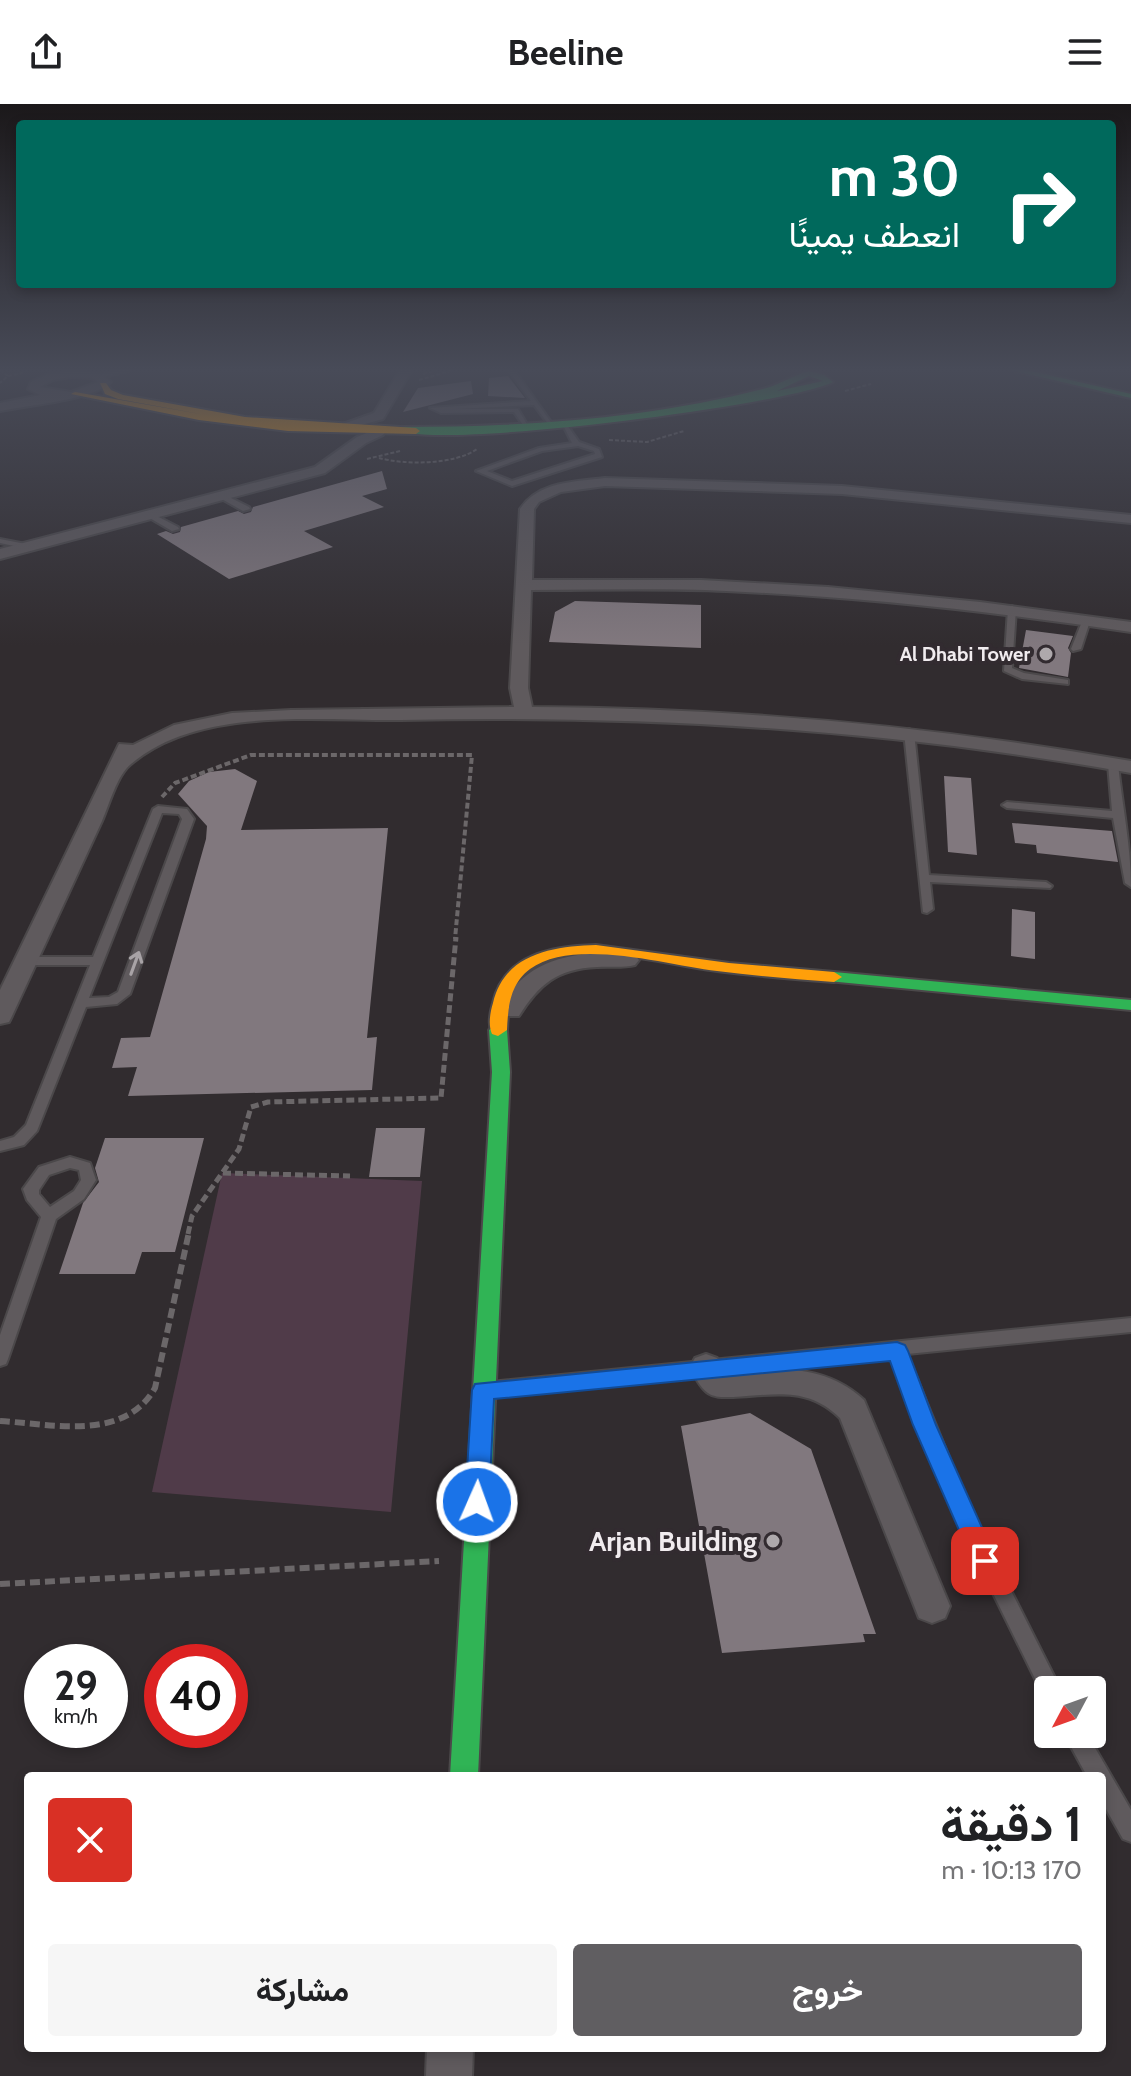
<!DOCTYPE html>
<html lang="ar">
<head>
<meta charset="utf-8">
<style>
  :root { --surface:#fff; --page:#f6f6f6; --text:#202124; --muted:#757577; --accent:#605e61 }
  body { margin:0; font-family:Cabin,Vazirmatn,sans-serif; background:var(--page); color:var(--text); direction:rtl; height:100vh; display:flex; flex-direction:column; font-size:30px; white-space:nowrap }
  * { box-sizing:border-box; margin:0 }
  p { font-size:26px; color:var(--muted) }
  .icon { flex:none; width:44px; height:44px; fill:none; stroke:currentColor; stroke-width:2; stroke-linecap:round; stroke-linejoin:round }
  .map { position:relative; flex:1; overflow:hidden; direction:ltr }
  .sheet { position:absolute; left:24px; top:1668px; width:1082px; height:280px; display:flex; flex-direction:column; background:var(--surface); border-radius:8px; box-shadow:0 4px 12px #0003; direction:rtl }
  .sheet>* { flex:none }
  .hud { position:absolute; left:16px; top:16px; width:1100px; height:168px; border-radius:8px; box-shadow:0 4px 12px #0003; direction:rtl; background:#00695c; color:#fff; overflow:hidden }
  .needle { width:52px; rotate:229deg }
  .buttons { position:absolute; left:1034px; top:1572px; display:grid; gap:16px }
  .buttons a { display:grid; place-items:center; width:72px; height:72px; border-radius:8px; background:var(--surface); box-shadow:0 4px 12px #0003; font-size:40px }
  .speed { position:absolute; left:24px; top:1540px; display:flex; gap:16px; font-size:40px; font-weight:700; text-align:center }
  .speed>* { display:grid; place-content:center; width:104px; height:104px; border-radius:50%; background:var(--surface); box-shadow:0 4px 12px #0003; line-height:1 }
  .speed small { font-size:20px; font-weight:400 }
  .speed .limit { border:12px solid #d22; background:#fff; color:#111 }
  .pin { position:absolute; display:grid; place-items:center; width:68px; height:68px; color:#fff; margin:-34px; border-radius:16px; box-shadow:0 4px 12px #0006 }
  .me { position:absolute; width:88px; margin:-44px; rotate:2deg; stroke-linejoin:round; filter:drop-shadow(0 0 6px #0008) }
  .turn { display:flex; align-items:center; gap:28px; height:168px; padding:0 24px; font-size:36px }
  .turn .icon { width:104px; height:104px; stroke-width:2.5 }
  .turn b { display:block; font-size:56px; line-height:68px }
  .round { display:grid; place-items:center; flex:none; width:84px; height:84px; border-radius:8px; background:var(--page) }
  .overview { display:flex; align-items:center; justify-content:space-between; height:136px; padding:0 24px }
  h1 { font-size:48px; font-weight:700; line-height:60px }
  .cta { display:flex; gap:16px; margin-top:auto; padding:16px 24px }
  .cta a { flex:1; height:92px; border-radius:8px; background:var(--accent); color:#fff; font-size:32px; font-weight:700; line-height:92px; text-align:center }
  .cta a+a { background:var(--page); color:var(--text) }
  header { display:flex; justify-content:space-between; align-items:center; height:104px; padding:0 24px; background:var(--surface); font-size:36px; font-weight:700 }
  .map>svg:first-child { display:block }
  .green { fill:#503b49 }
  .building { fill:#81787e }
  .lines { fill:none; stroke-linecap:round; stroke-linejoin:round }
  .lane-casing { stroke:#4b484a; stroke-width:4 }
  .street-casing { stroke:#4b484a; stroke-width:4 }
  .fast-casing { stroke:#4b484a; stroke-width:4 }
  .slow-casing { stroke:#4b484a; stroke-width:4 }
  .path-far3 { stroke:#6b6769; stroke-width:2; stroke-dasharray:4 2; stroke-linecap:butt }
  .path-far2 { stroke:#6b6769; stroke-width:4; stroke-dasharray:6 3; stroke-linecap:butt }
  .path-far1 { stroke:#6b6769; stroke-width:5; stroke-dasharray:8 4; stroke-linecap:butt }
  .path { stroke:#6b6769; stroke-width:6; stroke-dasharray:10 5; stroke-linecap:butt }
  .lane { fill:#5f5a5d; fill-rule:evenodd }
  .street { fill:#5f5a5d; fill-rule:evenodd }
  .fast { fill:#30b455; fill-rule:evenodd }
  .slow { fill:#ff9f0a; fill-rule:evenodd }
  .oneway { stroke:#a8a3a6 }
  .route { fill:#1a73e8; stroke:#114b97; stroke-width:2 }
  .poi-dot { fill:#aea9ac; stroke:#322b30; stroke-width:3 }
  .labels { text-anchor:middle; stroke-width:8; stroke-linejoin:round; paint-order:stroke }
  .far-poi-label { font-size:20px; font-weight:bold; fill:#f1ecef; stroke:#322b30; text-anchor:end }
  .near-poi-label { font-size:28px; font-weight:bold; fill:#f1ecef; stroke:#322b30; text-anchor:end }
</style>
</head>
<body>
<header><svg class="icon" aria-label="menu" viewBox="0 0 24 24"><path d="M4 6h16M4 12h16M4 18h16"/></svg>Beeline<svg class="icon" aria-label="share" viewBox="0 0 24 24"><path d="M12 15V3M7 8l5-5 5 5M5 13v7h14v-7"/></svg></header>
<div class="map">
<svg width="1131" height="1972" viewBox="0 0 1131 1972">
  <rect width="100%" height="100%" fill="#312c2f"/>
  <path class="green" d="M222 1069 422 1077 391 1408 152 1388Z"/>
  <path class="building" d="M508 272 525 294 488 292 489 274Z
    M471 277 473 290 403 308 418 284Z
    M382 367 387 385 362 392 384 403 304 427 333 443 229 475 157 430 166 427 173 430 180 428 181 423 238 407 244 410 251 408 253 403Z
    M575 497 701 501V544L549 538 555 508Z
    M1026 526 1073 532 1068 544 1071 549 1068 573 1019 564Z
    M235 665 257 677 241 726 388 724 367 934 377 933 372 986 128 992 137 963 112 964 121 934 150 933 206 735 207 722 178 690 189 677 209 668Z
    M944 672 971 674 977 751 948 748Z
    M1012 719 1112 727 1118 758 1037 749 1036 741 1015 739Z
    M1012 805 1035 808V855L1011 852Z
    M376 1024H425L420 1073H369Z
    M105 1034H204L175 1148H142L135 1170H59L83 1099 99 1078 95 1064Z
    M750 1309 811 1345 876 1530H863L865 1538 722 1549 681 1322Z"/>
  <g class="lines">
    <g class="lane-casing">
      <path id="lane" d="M118 266H131L100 274 97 272Z
        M508 266H514L553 321H549L534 301 456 305H518L528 322 525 324 514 308 441 309 430 304 531 297Z
        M567 321 579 338 599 345 602 353 512 382 476 367 539 344 572 339 564 323ZM578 342 594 347 595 350 512 377 487 367 542 347Z
        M223 390 249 403 250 405 243 407 220 394 219 392Z
        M151 409 178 423 179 425 172 427 148 413V409Z
        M0 435 31 441 32 443 28 445 0 439Z
        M1012 502 1016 505 1012 564 1024 569 1068 576V580L1022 575 1004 567 1008 505Z
        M1083 515 1090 517 1081 545 1073 547 1071 545Z
        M909 625 914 628 929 771 1046 778 1052 782 1050 784 930 778 933 805 927 809 923 808 904 628Z
        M1113 657 1118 660C1122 701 1131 741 1131 783L1125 779 1113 714 1007 704 1002 701 1007 698 1112 707 1108 660Z
        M158 702 187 705 194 715 130 890 117 900 86 903 37 1027 24 1041 0 1047V1037L14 1033 26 1021 90 861H27L21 857 27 853H93L153 705ZM162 709 179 710 182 715 118 888 109 893 89 894Z
        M70 1053 90 1059 96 1076 84 1095 56 1115 8 1255 6 1260 0 1262V1231L41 1113 27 1096 23 1085 39 1063ZM70 1064 79 1066 81 1076 74 1087 50 1103 39 1090V1086L49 1071Z
        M1131 1214V1228L907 1250 970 1405 1061 1586H1048V1595L1044 1593 953 1408 891 1252 491 1292 485 1290 482 1285 485 1280 491 1278Z
        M1064 1630H1087L1131 1706V1738L1123 1735 1102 1698V1672H1087Z"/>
    </g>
    <g class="street-casing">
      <path id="street" d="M400 266H412L383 315 343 326V320L374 309Z
        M70 267 99 269 111 278C94 296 28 301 0 307V299L40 291 28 285 31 278 46 271ZM70 273 92 274 98 278 71 288 40 283 53 276Z
        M379 324 385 328 383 331 366 339 325 369 0 455V445L315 363 357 333Z
        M605 374 842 382 1131 411V419L842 390 605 382 561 388 539 398 534 405 532 476H701L828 483 980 498 1131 518V528C997 508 862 493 726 487 661 484 596 486 531 486L528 584 532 603C734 604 932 622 1131 657V669C887 625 648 611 401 616 317 617 199 602 131 660 117 671 109 701 102 717 72 782 42 847 12 912L9 918 0 920V886L119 640 133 641 174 621 232 609 291 606 514 603 510 584 520 405C539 377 574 378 605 374Z
        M611 848 635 851 639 856 635 861C623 864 610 862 597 863 557 865 539 880 519 912H501L498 906C523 860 560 850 611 848Z
        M706 1250 717 1254 727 1266C778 1265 824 1259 864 1296L950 1502 945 1514 932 1519 919 1514 840 1314C807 1282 775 1291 733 1293 725 1293 715 1294 708 1289 700 1284 694 1271 690 1263L695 1254Z
        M427 1944H473L472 1972H426Z"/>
    </g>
    <g class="fast-casing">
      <path id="fast" d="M1011 266H1027L1131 290V294Z
        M809 267 824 271 833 278C788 301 437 346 398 326L402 323C523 323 646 315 763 285 780 281 793 271 809 267ZM809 272 823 277 777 287Z
        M834 868 1131 896V906L828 877 826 873 828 869Z
        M498 920 507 926 510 968 478 1672H450L492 968 489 926Z"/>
    </g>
    <g class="slow-casing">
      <path id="slow" d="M100 279H106L111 286 123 291 245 313 416 324 420 327 416 330 288 327 199 316 71 290 75 288 206 311 118 295 105 290Z
        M596 841 729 859 834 868 842 873 834 878C795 875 756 872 717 867 667 861 574 833 530 865 510 880 508 903 507 926L498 932 492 930C488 921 490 909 493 899 504 850 553 842 596 841Z"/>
    </g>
    <path class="path-far3" d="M0 266 8 272 0 279
      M423 270 437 266
      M8 272 23 269
      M419 276 454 266
      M845 287 871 280
      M609 336 647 338 684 327
      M379 354C405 361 454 361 477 345
      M367 355 400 347"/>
    <path class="path-far2" d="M162 693 175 679 251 651H472L455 835"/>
    <path class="path-far1" d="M223 1069 350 1072
      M188 1130 192 1112 239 1045 251 1003 268 998 441 994 456 833"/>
    <path class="path" d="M0 1317C53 1320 124 1338 155 1284L189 1128
      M0 1480 439 1457"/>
    <use href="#lane" class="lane"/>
    <use href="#street" class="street"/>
    <use href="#fast" class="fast"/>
    <use href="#slow" class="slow"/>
  </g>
  <defs><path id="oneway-shaft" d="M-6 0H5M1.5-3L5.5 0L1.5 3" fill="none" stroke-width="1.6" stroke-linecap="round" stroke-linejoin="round" transform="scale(2)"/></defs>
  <use class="oneway" href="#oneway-shaft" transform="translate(135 859) rotate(-70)"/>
  <linearGradient id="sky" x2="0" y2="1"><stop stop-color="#1b181a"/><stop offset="0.49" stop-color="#484b58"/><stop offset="1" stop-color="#484b58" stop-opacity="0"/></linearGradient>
  <rect width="1131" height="542" fill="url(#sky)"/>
  <path class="route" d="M897 1238 905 1241 908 1247 936 1321 997 1457 993 1465 985 1468 976 1465 913 1321 890 1257 494 1295 489 1398 486 1406 477 1409 469 1406 465 1398 472 1286 475 1280Z"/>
  <g class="poi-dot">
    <circle cx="1046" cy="550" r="8"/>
    <circle cx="773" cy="1437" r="8"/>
  </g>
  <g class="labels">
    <g class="far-poi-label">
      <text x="1030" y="557">Al Dhabi Tower</text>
    </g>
    <g class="near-poi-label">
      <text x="757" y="1447">Arjan Building</text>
    </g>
  </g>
</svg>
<div class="buttons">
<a><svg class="needle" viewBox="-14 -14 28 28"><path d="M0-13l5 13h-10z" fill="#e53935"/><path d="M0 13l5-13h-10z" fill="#757577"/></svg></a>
</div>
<div class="speed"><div>29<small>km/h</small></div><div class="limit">40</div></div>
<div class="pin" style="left:985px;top:1457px;background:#d93025"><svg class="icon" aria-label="arrive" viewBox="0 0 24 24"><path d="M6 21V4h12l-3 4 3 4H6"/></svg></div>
<svg class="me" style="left:477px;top:1398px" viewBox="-20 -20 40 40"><circle r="17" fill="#1a73e8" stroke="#fff" stroke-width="3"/><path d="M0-11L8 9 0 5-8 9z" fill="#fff"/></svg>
<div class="hud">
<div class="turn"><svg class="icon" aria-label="right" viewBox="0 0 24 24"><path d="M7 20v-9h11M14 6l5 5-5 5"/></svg><div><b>30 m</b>انعطف يمينًا</div></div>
</div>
<section class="sheet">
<div class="overview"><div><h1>1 دقيقة</h1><p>170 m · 10:13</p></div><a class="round" style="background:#d93025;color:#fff"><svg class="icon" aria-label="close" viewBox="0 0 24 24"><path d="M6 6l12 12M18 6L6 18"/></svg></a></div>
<div class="cta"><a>خروج</a><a>مشاركة</a></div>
</section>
</div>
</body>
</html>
